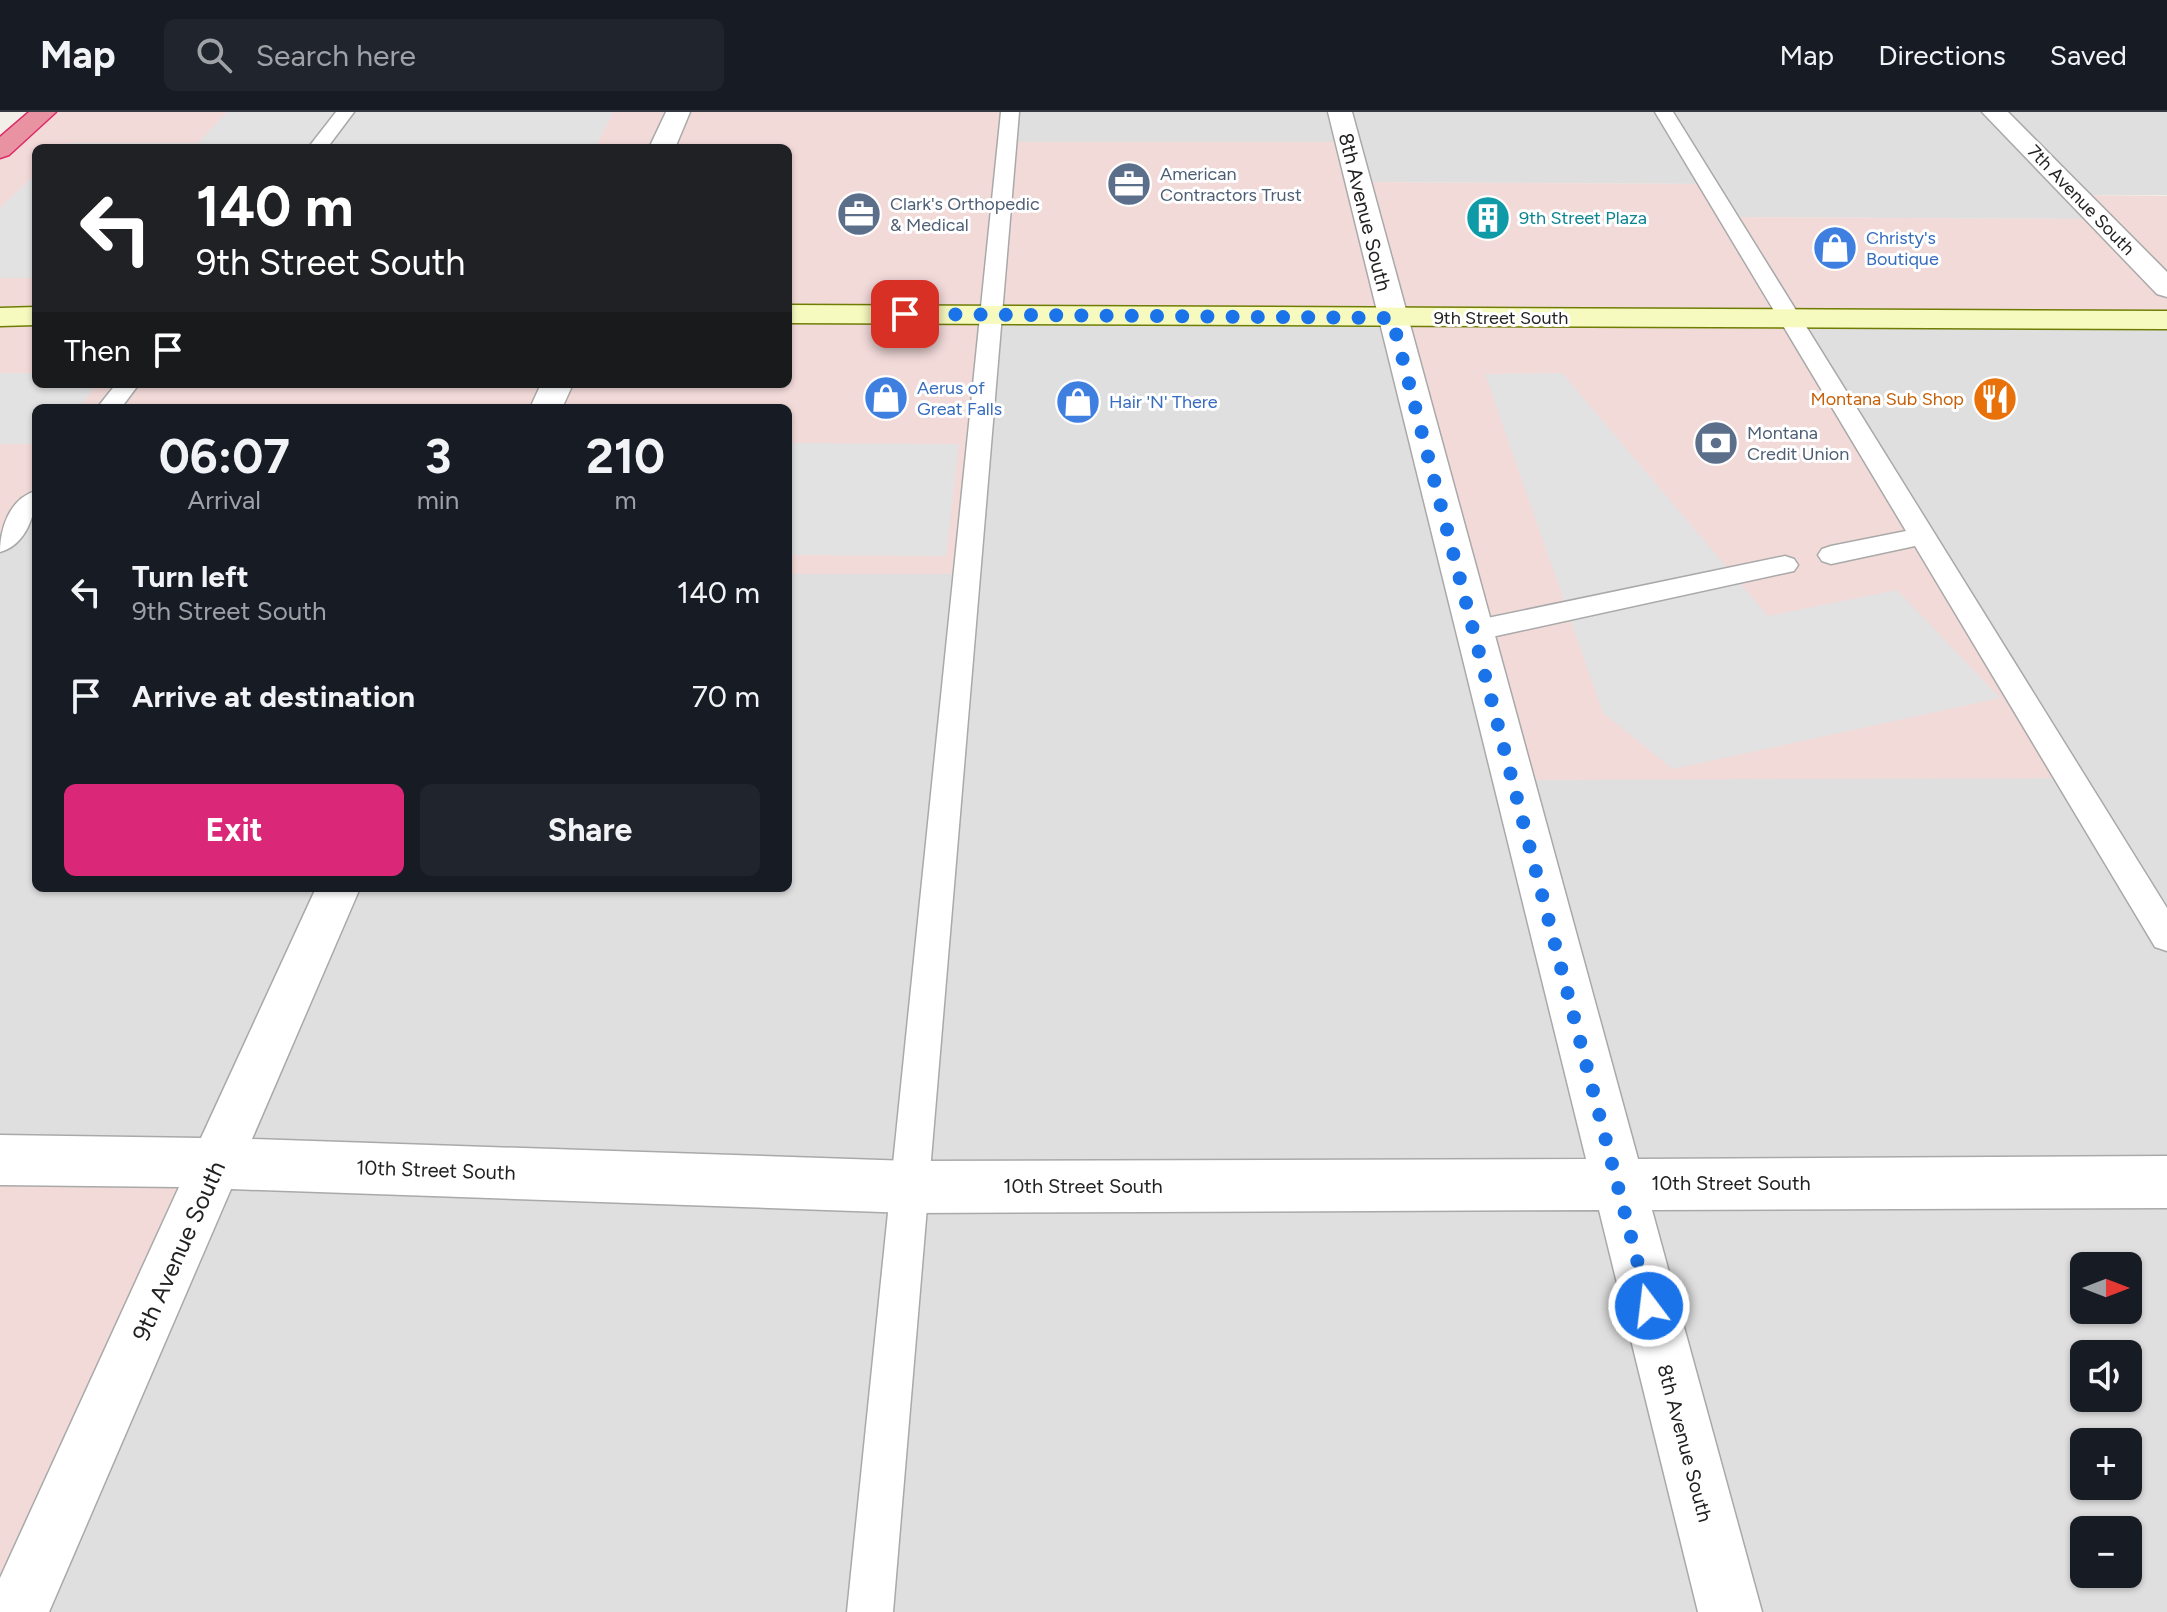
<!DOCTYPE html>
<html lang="en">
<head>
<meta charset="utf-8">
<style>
  :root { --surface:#171b24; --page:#20242c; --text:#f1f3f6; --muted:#9ea1a6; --line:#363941; --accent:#db2777 }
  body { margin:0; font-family:Figtree,sans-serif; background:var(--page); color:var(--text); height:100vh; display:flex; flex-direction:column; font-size:30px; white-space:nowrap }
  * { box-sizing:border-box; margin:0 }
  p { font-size:26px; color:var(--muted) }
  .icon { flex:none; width:44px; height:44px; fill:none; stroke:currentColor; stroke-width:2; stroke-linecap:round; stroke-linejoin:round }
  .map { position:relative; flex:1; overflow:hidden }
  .panel { position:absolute; left:32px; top:292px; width:760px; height:488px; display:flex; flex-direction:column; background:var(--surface); border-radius:12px; box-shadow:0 2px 6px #0004 }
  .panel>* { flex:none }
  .banner { position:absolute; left:32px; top:32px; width:760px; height:244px; border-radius:12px; box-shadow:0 2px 6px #0004; background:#202124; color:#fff; overflow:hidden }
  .needle { width:52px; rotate:90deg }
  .controls { position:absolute; left:2070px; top:1140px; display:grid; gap:16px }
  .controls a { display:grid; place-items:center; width:72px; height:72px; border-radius:12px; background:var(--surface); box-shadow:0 2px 6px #0004; font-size:40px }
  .pin { position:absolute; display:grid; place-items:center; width:68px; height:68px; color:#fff; margin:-34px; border-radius:16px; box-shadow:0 4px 12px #0006 }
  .me { position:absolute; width:88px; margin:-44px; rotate:345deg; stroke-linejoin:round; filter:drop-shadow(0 0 6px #0008) }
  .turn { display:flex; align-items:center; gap:28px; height:168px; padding:0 32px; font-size:36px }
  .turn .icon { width:104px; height:104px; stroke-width:2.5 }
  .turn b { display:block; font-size:56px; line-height:68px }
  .then { display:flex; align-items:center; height:76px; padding:0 32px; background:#0003; gap:16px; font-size:30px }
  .eta { display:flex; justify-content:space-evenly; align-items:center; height:136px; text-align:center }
  .eta b { font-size:48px; font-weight:700; line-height:56px }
  .button { display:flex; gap:16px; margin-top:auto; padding:16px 32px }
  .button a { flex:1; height:92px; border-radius:12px; background:var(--accent); color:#fff; font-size:32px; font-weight:700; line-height:92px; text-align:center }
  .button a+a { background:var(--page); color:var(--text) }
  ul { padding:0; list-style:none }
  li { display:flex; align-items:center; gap:24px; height:104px; padding:0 32px }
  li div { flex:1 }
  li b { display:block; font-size:30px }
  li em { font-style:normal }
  header { display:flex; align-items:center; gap:48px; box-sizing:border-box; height:112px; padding:0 40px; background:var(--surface); border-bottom:2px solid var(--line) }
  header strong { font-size:38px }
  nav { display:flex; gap:44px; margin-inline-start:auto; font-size:28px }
  .search { width:560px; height:72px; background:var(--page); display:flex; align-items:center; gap:20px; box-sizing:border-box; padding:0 28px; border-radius:12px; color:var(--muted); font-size:30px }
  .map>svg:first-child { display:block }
  .residential { fill:#e0dfdf; fill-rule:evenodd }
  .commercial { fill:#f2dad9; fill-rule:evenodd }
  .parking { fill:#e2e2e2 }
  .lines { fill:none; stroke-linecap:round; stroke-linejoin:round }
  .lane-casing { stroke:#a9a9a9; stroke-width:3 }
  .street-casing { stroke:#a9a9a9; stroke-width:3 }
  .secondary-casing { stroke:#707d05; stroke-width:3 }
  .highway-casing { stroke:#dc2a67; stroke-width:3 }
  .lane { fill:#fff; fill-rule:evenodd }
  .street { fill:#fff; fill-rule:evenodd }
  .secondary { fill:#f7fabf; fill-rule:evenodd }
  .highway { fill:#e892a2; fill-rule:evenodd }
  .route { stroke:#1a73e8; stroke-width:14; stroke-dasharray:0 25.2 }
  .labels { text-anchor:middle; stroke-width:6; stroke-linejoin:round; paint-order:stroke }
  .far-service-label { font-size:18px; fill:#4e5e75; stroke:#fff; text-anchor:start }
  .far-street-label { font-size:18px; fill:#222; stroke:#fff }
  .far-culture-label { font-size:18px; fill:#0d838f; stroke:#fff; text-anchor:start }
  .far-shop-label { font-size:18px; fill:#366cbe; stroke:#fff; text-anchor:start }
  .far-food-label { font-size:18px; fill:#c56008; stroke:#fff; text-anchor:end }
  .street-label { font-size:20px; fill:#222; stroke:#fff }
  .near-street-label { font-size:24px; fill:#222; stroke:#fff }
</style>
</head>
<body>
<header>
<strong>Map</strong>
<div class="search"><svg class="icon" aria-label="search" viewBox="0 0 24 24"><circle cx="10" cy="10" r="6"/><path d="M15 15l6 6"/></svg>Search here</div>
<nav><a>Map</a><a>Directions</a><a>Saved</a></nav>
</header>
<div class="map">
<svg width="2167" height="1500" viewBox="0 0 2167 1500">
  <rect width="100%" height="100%" fill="#f2efe9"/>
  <path class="residential" d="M1010 0H2167V83H2077L2099 107 1728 105 1708 72 1357 70 1007 30Z
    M992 202 2167 208V1500H17L0 1048V431L31 394H36V776H788V462H967ZM2084 1154H2128V1198H2084ZM2084 1242H2128V1286H2084ZM2084 1330H2128V1374H2084ZM2084 1418H2128V1462H2084Z"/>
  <path class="commercial" d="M44 0H1010L1008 30H1347L1358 70 1708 72 1729 105 2098 107 2076 83 2167 84V208L1791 207 2070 666 1512 668 1391 206 992 202 967 462H788V296H36V394H30L0 431V39ZM36 36H788V272H36Z
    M0 1048 218 1051 17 1500H0Z"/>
  <path class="parking" d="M227 0H613L595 36H63L68 31H198Z
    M36 62V166H0V96Z
    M0 261H36V272H98L78 296H36V332H0Z
    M1562 261 1768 504 1897 478 2000 586 1673 657 1603 601 1485 262Z
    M788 331 959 332 946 444 788 443Z"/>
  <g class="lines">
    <g class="lane-casing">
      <path id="lane" d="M336 0H354L327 36H308Z
        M1001 0H1019L893 1500H847Z
        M1655 0H1673L2167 796V839L2155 835 1915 434 1831 452 1822 449 1818 443 1822 437 1831 434 1906 419Z
        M116 272H139L121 296H97Z
        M36 379C36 402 26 433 0 440 0 416 10 386 36 379Z
        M1785 444 1794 447 1798 453 1794 459 1473 529 1463 526 1459 519 1463 512 1473 509Z"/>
    </g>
    <g class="street-casing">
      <path id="street" d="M666 0H690L675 36H649Z
        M1328 0H1352L1638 1047 2167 1044V1096L1652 1098 1762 1500H1698L1599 1098 910 1101 231 1077 49 1500H0V1466L179 1075 0 1073V1023L201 1026 316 776H360L252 1027 910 1049 1586 1047Z
        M1982 0H2008L2167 160V185L2157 182Z
        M541 272H573L562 296H530Z"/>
    </g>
    <g class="secondary-casing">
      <path id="secondary" d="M788 193 2167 199V217L788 211Z
        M36 195V213L0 214V196Z"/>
    </g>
    <g class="highway-casing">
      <path id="highway" d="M29 0H56L9 43 0 46V25Z"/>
    </g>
    <use href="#lane" class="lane"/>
    <use href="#street" class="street"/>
    <use href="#secondary" class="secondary"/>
    <use href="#highway" class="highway"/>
  </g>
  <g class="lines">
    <path class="route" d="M905 202 1392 206 1649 1194"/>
  </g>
  <defs>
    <g id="office-disc" transform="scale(2.3)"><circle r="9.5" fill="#5c6f8a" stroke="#fff"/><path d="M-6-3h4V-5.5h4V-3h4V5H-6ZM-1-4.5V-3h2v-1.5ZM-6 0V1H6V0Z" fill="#fff"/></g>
    <g id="building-disc" transform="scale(2.3)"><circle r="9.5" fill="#0f9aa8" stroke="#fff"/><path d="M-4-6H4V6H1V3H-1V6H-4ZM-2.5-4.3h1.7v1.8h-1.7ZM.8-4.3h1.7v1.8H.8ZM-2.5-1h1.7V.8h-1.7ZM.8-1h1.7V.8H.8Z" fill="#fff"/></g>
    <g id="shop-disc" transform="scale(2.3)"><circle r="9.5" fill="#3f7fe0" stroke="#fff"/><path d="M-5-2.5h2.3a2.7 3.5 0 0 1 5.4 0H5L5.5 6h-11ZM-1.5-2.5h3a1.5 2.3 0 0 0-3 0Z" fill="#fff"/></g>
    <g id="restaurant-disc" transform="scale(2.3)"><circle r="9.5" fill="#e8710a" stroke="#fff"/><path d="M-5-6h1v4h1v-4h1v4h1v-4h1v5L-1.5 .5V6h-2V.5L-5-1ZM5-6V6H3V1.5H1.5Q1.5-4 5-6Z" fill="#fff"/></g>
    <g id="bank-disc" transform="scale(2.3)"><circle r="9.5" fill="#5c6f8a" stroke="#fff"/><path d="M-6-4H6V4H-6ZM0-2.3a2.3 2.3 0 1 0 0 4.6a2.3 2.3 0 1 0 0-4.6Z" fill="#fff"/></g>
  </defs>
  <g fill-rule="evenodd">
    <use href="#office-disc" x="1129" y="72"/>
    <use href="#office-disc" x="859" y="102"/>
    <use href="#building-disc" x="1488" y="106"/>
    <use href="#shop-disc" x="1835" y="136"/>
    <use href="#shop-disc" x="886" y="286"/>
    <use href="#restaurant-disc" x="1995" y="287"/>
    <use href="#shop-disc" x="1078" y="290"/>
    <use href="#bank-disc" x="1716" y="331"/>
  </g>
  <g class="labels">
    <g class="far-service-label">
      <text x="1160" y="68">American<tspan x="1160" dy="21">Contractors Trust</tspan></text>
      <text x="890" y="98">Clark's Orthopedic<tspan x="890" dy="21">&amp; Medical</tspan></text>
      <text x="1747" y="327">Montana<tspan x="1747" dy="21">Credit Union</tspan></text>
    </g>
    <g class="far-street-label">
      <text transform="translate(2081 88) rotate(46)" y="6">7th Avenue South</text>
      <text x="1501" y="212">9th Street South</text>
    </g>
    <g class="far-culture-label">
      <text x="1519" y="112">9th Street Plaza</text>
    </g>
    <g class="far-shop-label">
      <text x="1866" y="132">Christy's<tspan x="1866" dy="21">Boutique</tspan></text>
      <text x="917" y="282">Aerus of<tspan x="917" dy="21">Great Falls</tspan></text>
      <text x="1109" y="296">Hair 'N' There</text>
    </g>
    <g class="far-food-label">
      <text x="1964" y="293">Montana Sub Shop</text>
    </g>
    <g class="street-label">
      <text transform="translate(1365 100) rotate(76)" y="7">8th Avenue South</text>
      <text transform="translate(436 1058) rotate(2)" y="7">10th Street South</text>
      <text x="1731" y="1078">10th Street South</text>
      <text x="1083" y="1081">10th Street South</text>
      <text transform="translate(1685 1331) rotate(75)" y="7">8th Avenue South</text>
    </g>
    <g class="near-street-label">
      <text transform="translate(179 1139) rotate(-66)" y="8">9th Avenue South</text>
    </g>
  </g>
</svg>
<div class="controls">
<a><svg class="needle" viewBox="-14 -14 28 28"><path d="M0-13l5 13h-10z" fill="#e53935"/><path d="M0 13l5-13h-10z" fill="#9ea1a6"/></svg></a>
<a><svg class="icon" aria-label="sound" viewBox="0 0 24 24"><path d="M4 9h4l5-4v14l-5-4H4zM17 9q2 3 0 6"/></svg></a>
<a>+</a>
<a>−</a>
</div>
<div class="pin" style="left:905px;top:202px;background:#d93025"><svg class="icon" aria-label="arrive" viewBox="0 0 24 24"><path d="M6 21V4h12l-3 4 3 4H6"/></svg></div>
<svg class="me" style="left:1649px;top:1194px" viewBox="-20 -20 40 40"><circle r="17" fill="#1a73e8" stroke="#fff" stroke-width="3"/><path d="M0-11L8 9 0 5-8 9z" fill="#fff"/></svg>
<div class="banner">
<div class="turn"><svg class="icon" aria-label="left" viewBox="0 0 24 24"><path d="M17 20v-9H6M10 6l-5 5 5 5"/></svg><div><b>140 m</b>9th Street South</div></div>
<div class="then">Then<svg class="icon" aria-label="arrive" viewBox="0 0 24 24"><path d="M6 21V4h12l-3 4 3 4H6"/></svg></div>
</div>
<section class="panel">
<div class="eta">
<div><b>06:07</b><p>Arrival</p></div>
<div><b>3</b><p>min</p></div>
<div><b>210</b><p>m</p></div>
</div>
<ul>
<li><svg class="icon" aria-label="left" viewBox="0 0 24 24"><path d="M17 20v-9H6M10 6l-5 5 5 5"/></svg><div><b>Turn left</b><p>9th Street South</p></div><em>140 m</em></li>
<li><svg class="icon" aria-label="arrive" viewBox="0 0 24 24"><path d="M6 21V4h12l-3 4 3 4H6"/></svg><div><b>Arrive at destination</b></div><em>70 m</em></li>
</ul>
<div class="button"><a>Exit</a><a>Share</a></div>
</section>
</div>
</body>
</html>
